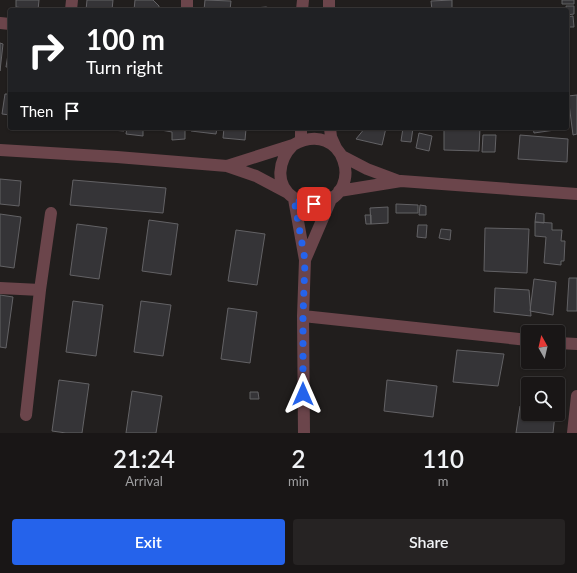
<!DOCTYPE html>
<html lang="en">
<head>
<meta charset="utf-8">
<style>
  :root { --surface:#191616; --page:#262323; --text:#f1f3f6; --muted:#9f9fa1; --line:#373535; --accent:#2563eb }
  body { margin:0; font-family:Lato,sans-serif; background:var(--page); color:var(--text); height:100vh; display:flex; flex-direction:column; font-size:15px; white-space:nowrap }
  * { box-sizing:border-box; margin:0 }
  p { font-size:13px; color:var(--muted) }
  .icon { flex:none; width:22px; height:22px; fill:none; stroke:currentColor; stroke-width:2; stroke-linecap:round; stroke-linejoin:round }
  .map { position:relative; height:433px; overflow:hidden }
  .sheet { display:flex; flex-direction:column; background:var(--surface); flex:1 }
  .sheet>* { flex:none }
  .guide { position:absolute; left:8px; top:8px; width:561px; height:122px; border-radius:4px; box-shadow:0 1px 3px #0004,0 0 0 1px var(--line); background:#202124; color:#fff; overflow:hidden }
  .needle { width:26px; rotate:352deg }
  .tools { position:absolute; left:521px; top:325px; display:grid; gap:8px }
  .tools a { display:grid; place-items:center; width:44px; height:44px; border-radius:4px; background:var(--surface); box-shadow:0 1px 3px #0004,0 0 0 1px var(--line); font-size:20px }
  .pin { position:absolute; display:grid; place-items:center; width:34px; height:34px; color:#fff; margin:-17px; border-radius:8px; box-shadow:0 2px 6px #0006 }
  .me { position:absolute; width:44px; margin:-22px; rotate:0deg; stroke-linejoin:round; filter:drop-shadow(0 0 3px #0008) }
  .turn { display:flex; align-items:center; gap:14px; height:84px; padding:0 12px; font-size:18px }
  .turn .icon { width:52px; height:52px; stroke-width:2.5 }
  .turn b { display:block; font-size:28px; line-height:34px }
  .then { display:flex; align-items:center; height:38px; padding:0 12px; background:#0003; gap:8px; font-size:15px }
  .eta { display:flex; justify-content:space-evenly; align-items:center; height:68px; text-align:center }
  .eta b { font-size:24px; font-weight:600; line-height:28px }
  .primary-button { display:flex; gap:8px; margin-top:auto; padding:8px 12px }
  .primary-button a { flex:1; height:46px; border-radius:4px; background:var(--accent); color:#fff; font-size:16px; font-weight:600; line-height:46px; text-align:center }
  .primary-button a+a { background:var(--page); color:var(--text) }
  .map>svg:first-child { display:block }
  .building { fill:#353437; stroke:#636265 }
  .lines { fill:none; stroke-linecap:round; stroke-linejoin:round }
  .minor { stroke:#6b454b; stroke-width:12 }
  .route { stroke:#2563eb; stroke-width:7; stroke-dasharray:0 12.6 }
</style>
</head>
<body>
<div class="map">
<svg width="577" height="433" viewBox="0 0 577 433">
  <rect width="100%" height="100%" fill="#211e1d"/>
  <path class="building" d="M16 0H39L38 10 16 7Z
    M87 0H113L112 10H86Z
    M135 0H153L159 6V10H134Z
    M205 0 231 1 230 10H204Z
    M452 0V10H432L431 1Z
    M562 0H574V4H562Z
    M566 6H574V14L567 15Z
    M266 7 276 10H255V8Z
    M573 16 574 27H567V17Z
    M0 43 3 44 0 71Z
    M9 48H10V67H6Z
    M5 94H10V115L2 114Z
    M577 95V134L573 135 568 96Z
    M99 128H124V131L99 129Z
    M127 128H143V136L126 134Z
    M162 128H185V139L172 140V132L161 130Z
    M191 128H217L216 134 191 131Z
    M224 128H248L246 129 245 140 223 138Z
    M365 128H386L382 145 356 139Z
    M403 128H413L411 142 401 141Z
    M444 128H480L479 151 444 150Z
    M533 128H562V129L534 133Z
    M419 133 432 136 429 151 416 148Z
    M483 135H496L495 152H482Z
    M520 135 568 139 567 162 518 159Z
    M0 179 21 181 19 206 0 204Z
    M73 180 166 188 163 213 70 205Z
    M396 204 418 205V213H396Z
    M420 205 426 206V215H419Z
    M388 207V223L371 224 370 208Z
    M536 213 544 214V223L535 222Z
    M0 214 21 217 14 268 0 266Z
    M365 215H371V224H366Z
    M149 220 178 224 171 275 142 271Z
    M535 222 552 223V230H562L561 241H565L564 261H561V265L544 263 546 237 535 236Z
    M77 224 107 228 99 279 70 275Z
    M418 225H427L426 238 417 237Z
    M485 228 529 229 527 273 484 271Z
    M441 229 451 230 450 240 439 238Z
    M236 230 265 234 257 285 228 281Z
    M569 278H577V311H567Z
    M534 279 556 282 553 315 530 311Z
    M495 288 529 290 531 316 494 312Z
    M0 295 13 297 6 348 0 347Z
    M73 301 103 305 96 356 66 352Z
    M141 301 171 305 163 356 134 352Z
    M228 308 257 312 250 363 221 359Z
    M457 350 504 354 498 386 453 382Z
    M59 380 89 384 82 433H66L52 431Z
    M387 380 437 386 433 417 384 411Z
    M132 391 162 396 156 433H126Z
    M250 392H258L259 399H250Z
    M520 406 528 407V414H555L553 433H516Z"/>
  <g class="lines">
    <path class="minor" d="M71 10 72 0
      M187 10V0
      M302 10 303 0
      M329 10V0
      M0 23 10 24
      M330 128 331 137 336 148
      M301 141V128
      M0 150 117 157 227 166 256 176 288 193
      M342 156 367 169 399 181
      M227 166 293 145C345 117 366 194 320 203 311 204 301 204 294 198 274 185 278 160 293 145
      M339 191 401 181 577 194
      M294 199 305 260 303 316 304 433
      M305 260 332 197
      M0 288 40 290
      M303 316 528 340
      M558 343 577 344
      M26 415 40 290 51 213
      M573 433 577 396"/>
  </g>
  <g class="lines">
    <path class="route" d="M303 394V316L305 260 294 199 303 203 314 204"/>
  </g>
</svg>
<div class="tools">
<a><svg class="needle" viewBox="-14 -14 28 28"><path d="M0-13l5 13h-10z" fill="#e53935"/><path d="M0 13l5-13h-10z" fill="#9f9fa1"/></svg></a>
<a><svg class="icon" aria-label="search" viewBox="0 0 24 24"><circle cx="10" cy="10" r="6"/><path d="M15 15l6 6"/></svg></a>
</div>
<div class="pin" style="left:314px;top:204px;background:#d93025"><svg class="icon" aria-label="arrive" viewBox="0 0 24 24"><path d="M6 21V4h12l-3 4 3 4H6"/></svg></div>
<svg class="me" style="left:303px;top:394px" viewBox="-20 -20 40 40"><path d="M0-17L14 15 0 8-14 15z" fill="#2563eb" stroke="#fff" stroke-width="4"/></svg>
<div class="guide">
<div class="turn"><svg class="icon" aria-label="right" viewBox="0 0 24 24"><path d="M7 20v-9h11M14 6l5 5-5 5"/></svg><div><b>100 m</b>Turn right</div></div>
<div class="then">Then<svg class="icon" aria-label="arrive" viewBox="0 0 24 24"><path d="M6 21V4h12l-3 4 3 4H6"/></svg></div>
</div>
</div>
<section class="sheet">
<div class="eta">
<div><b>21:24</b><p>Arrival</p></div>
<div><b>2</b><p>min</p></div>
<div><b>110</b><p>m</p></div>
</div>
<div class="primary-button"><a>Exit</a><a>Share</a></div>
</section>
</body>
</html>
